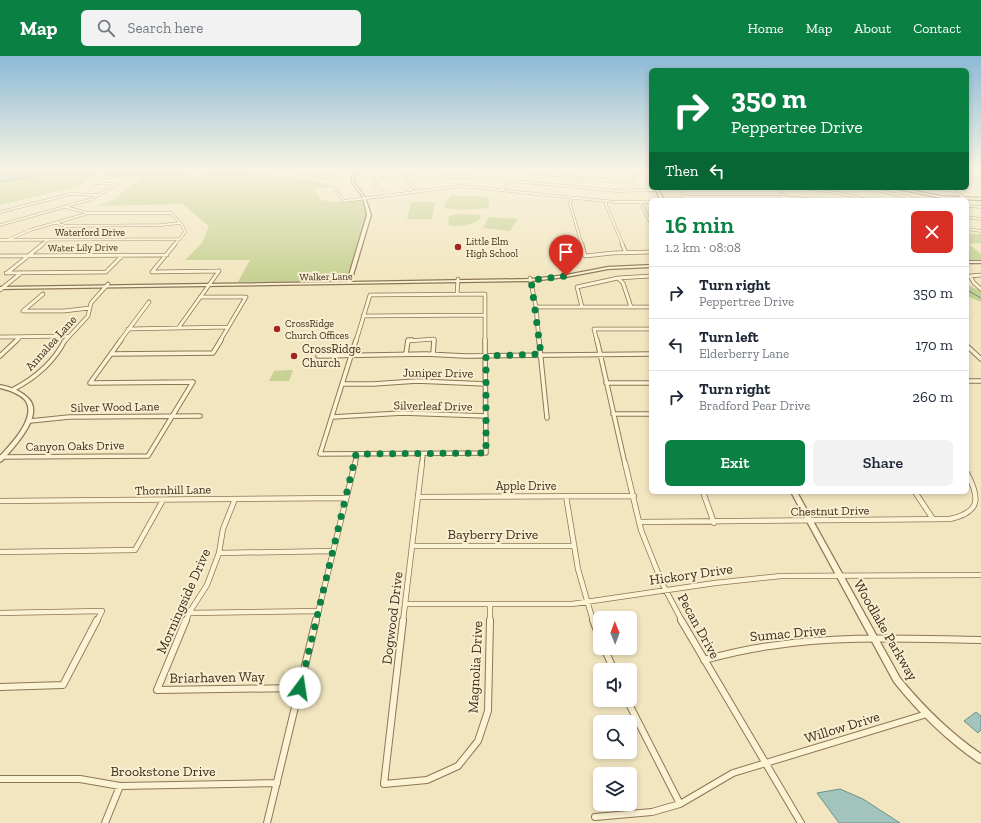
<!DOCTYPE html>
<html lang="en">
<head>
<meta charset="utf-8">
<style>
  :root { --surface:#fff; --page:#f2f2f3; --text:#1f2937; --muted:#747a83; --line:#e0e1e3; --accent:#0b8043 }
  body { margin:0; font-family:"Zilla Slab",serif; background:var(--page); color:var(--text); height:100vh; display:flex; flex-direction:column; font-size:15px; white-space:nowrap }
  * { box-sizing:border-box; margin:0 }
  p { font-size:13px; color:var(--muted) }
  .icon { flex:none; width:22px; height:22px; fill:none; stroke:currentColor; stroke-width:2; stroke-linecap:round; stroke-linejoin:round }
  .map { position:relative; flex:1; overflow:hidden }
  .side { position:absolute; left:649px; top:142px; width:320px; height:296px; display:flex; flex-direction:column; background:var(--surface); border-radius:6px; box-shadow:0 2px 6px #0003 }
  .side>* { flex:none }
  .banner { position:absolute; left:649px; top:12px; width:320px; height:122px; border-radius:6px; box-shadow:0 2px 6px #0003; background:#0b8043; color:#fff; overflow:hidden }
  .needle { width:26px; rotate:359deg }
  .fabs { position:absolute; left:593px; top:555px; display:grid; gap:8px }
  .fabs a { display:grid; place-items:center; width:44px; height:44px; border-radius:6px; background:var(--surface); box-shadow:0 2px 6px #0003; font-size:20px }
  .pin { position:absolute; display:grid; place-items:center; width:34px; height:34px; color:#fff; margin:-41px -17px; border-radius:50% 50% 50% 0; rotate:-45deg; box-shadow:0 0 4px #0007 }
  .pin .icon { rotate:45deg }
  .me { position:absolute; width:44px; margin:-22px; rotate:14deg; stroke-linejoin:round; filter:drop-shadow(0 0 3px #0008) }
  .turn { display:flex; align-items:center; gap:14px; height:84px; padding:0 16px; font-size:18px }
  .turn .icon { width:52px; height:52px; stroke-width:2.5 }
  .turn b { display:block; font-size:28px; line-height:34px }
  .then { display:flex; align-items:center; height:38px; padding:0 16px; background:#0003; gap:8px; font-size:15px }
  .round { display:grid; place-items:center; flex:none; width:42px; height:42px; border-radius:6px; background:var(--page) }
  .overview { display:flex; align-items:center; justify-content:space-between; height:68px; padding:0 16px }
  h1 { font-size:24px; font-weight:600; line-height:30px; color:var(--accent) }
  .action { display:flex; gap:8px; margin-top:auto; padding:8px 16px }
  .action a { flex:1; height:46px; border-radius:6px; background:var(--accent); color:#fff; font-size:16px; font-weight:600; line-height:46px; text-align:center }
  .action a+a { background:var(--page); color:var(--text) }
  ul { padding:0; list-style:none }
  li { display:flex; align-items:center; gap:12px; height:52px; padding:0 16px; border-top:1px solid var(--line) }
  li div { flex:1 }
  li b { display:block; font-size:15px }
  li em { font-style:normal }
  header { display:flex; align-items:center; gap:24px; box-sizing:border-box; height:56px; padding:0 20px; background:var(--accent); color:#fff }
  header strong { font-size:19px }
  nav { display:flex; gap:22px; margin-inline-start:auto; font-size:14px }
  .search { width:280px; height:36px; background:var(--page); display:flex; align-items:center; gap:10px; box-sizing:border-box; padding:0 14px; border-radius:6px; color:var(--muted); font-size:15px }
  .map>svg:first-child { display:block }
  .green { fill:#c7d193 }
  .water { fill:#a3c4bc; stroke:#69938b }
  .lines { fill:none; stroke-linecap:round; stroke-linejoin:round }
  .stream { stroke:#69938b; stroke-width:1 }
  .minor-far4-casing { stroke:#8d7656; stroke-width:3 }
  .minor-far3-casing { stroke:#8d7656; stroke-width:4.5 }
  .minor-far2-casing { stroke:#8d7656; stroke-width:5.5 }
  .minor-far1-casing { stroke:#8d7656; stroke-width:6 }
  .minor-casing { stroke:#8d7656; stroke-width:8 }
  .tertiary-casing { stroke:#8d7656; stroke-width:2.5 }
  .minor-far4 { stroke:#fcf2d4; stroke-width:2 }
  .minor-far3 { stroke:#fcf2d4; stroke-width:3 }
  .minor-far2 { stroke:#fcf2d4; stroke-width:3.5 }
  .minor-far1 { stroke:#fcf2d4; stroke-width:4.5 }
  .minor { stroke:#fcf2d4; stroke-width:6 }
  .tertiary { fill:#fcf2d4; fill-rule:evenodd }
  .route { stroke:#0b8043; stroke-width:7; stroke-dasharray:0 12.6 }
  .poi-dot { fill:#a22620; stroke:#f9efd0; stroke-width:1.5 }
  .labels { text-anchor:middle; stroke-width:4; stroke-linejoin:round; paint-order:stroke }
  .far-street-label { font-size:10px; fill:#3b2d1c; stroke:#f9efd0 }
  .far-poi-label { font-size:10px; fill:#3b2d1c; stroke:#f9efd0; text-anchor:start }
  .street-label { font-size:12px; fill:#3b2d1c; stroke:#f9efd0 }
  .poi-label { font-size:12px; fill:#3b2d1c; stroke:#f9efd0; text-anchor:start }
  .near-street-label { font-size:14px; fill:#3b2d1c; stroke:#f9efd0 }
</style>
</head>
<body>
<header>
<strong>Map</strong>
<div class="search"><svg class="icon" aria-label="search" viewBox="0 0 24 24"><circle cx="10" cy="10" r="6"/><path d="M15 15l6 6"/></svg>Search here</div>
<nav><a>Home</a><a>Map</a><a>About</a><a>Contact</a></nav>
</header>
<div class="map">
<svg width="981" height="767" viewBox="0 0 981 767">
  <rect width="100%" height="100%" fill="#f2e6c0"/>
  <path class="green" d="M71 114H177L192 121 214 114H241L324 127 333 131 314 133 321 144 333 146 365 143 369 157 350 225 238 226 250 204H185L202 187 209 170 182 148 98 150 114 143 145 119 111 123 99 117 77 131 0 149V126Z
    M451 139 487 141 489 143V152L462 154 445 152 444 148Z
    M411 146H435L432 163H407Z
    M455 158 481 159V160C477 170 459 170 449 170L448 161Z
    M489 161 518 163 510 175 483 172Z
    M967 178H981V187L969 188 981 198V203H967Z
    M967 229 981 235V246L967 240Z
    M289 314H293L289 325H269L274 315Z"/>
  <path class="water" d="M0 114H71L0 126Z
    M976 656 981 660V674L978 677 964 665Z
    M840 733 863 743 900 767H839L817 737Z"/>
  <g class="lines">
    <path class="stream" d="M967 234 981 242"/>
    <g class="minor-far4-casing">
      <path id="minor-far4" d="M284 114 333 122
        M340 114 335 118 332 126 335 133 344 145 461 130 615 146H651
        M381 114 374 120C374 130 380 134 387 140
        M416 114 407 119 404 123 419 136
        M508 114 634 127
        M603 114 635 117 634 127 637 134
        M302 118 310 114
        M443 121H471L617 135 657 134
        M967 122 981 130
        M968 123 981 121
        M575 131 582 122
        M680 132 686 144
        M778 132 785 141
        M805 132 839 137 868 144
        M867 132 921 144
        M925 132 954 135
        M951 133 966 143
        M501 134 511 125
        M684 141H785L817 144
        M572 142 570 148 582 189
        M606 145V149L623 189
        M640 146 651 167
        M967 150 981 151
        M66 151 87 157H171L182 169 185 176 174 189
        M0 156 71 138 99 139
        M967 161 981 163
        M56 167 65 170 161 169 180 167
        M0 169 92 143 117 128 93 127
        M967 173 981 175
        M0 184 180 183
        M8 184 30 174 86 158
        M41 189 48 184"/>
    </g>
    <g class="minor-far3-casing">
      <path id="minor-far3" d="M582 188 585 200 613 197 651 196
        M622 188 626 197
        M0 200 167 199
        M152 216 175 188
        M152 216 219 215
        M6 217 106 216 123 199
        M7 217 43 188
        M981 219 970 220 974 227 981 233
        M530 222 536 251 539 285
        M618 222 623 227 631 251
        M0 234 21 217
        M43 238 23 255H64L90 252
        M457 238 458 223
        M200 241H246
        M536 251H651
        M582 251 577 231 618 222 651 220
        M363 260 485 259
        M179 271 219 215
        M128 273 228 271
        M0 281 69 280
        M16 285 20 281
        M65 285 88 260 91 247 108 228
        M120 285 149 246
        M220 285 246 241
        M356 285 370 239 485 238V285
        M408 285 434 283V285
        M597 285 594 273H651"/>
    </g>
    <g class="minor-far2-casing">
      <path id="minor-far2" d="M356 284 320 398 486 397 485 284
        M539 284 547 362
        M597 284 625 408
        M967 290 981 303
        M111 298 213 297 221 284
        M406 298 408 284H412
        M433 298 434 284
        M0 300 17 284
        M318 300 426 298 465 300 651 298
        M967 325H981
        M90 327 193 326
        M90 327 121 284
        M606 327H651
        M342 328H373L417 325 486 328
        M14 333C35 322 54 306 65 284
        M613 358H651
        M332 361 403 357 486 360
        M30 365 69 361 200 360
        M0 401 148 400 193 326
        M355 408 357 398
        M422 408 423 398"/>
    </g>
    <g class="minor-far1-casing">
      <path id="minor-far1" d="M625 407 641 474 662 527 682 565
        M703 436 714 467
        M915 436 933 463
        M566 440 578 513 593 565
        M419 441 634 440
        M0 445 346 442
        M640 466 950 463C981 456 980 442 967 417
        M413 490H574
        M0 496 135 494 163 444
        M219 497 333 495
        M405 548H572L715 527 781 520 981 519
        M0 557 102 555 97 565
        M189 557 319 555
        M186 565 189 557 207 529 219 497 223 473 235 443
        M316 565 355 407
        M403 565 422 407
        M490 565V549"/>
    </g>
    <g class="minor-casing">
      <path id="minor" d="M186 564 157 634 300 632
        M403 564 384 728 427 724 458 710 478 685 488 655 490 564
        M593 564 600 583
        M681 564 801 767
        M604 592 614 614
        M704 604C726 598 747 593 770 590 839 579 911 583 981 584
        M0 631 63 629 97 564
        M627 644 680 748
        M0 723H80L120 730 277 727
        M595 761 652 756 680 748 733 717 927 658
        M105 767 120 730
        M267 767 316 564"/>
    </g>
    <g class="tertiary-casing">
      <path id="tertiary" d="M359 114H362L354 120V126L365 141 371 159 351 226 531 223 566 219 608 211 651 209V211L608 213 566 221 531 225 0 233V231L347 226 367 159 363 141 352 126V120Z
        M656 132H658L664 144H660Z
        M894 132H899L941 140 981 142V144L941 142Z
        M967 205H981V207H967Z
        M0 329C10 331 20 334 28 342 46 359 13 392 2 405L0 406V400C10 389 38 361 25 344 19 337 8 334 0 332Z
        M791 436H797L900 622C924 651 950 677 981 698V707L978 706C946 684 919 657 894 626Z"/>
    </g>
    <use href="#minor-far4" class="minor-far4"/>
    <use href="#minor-far3" class="minor-far3"/>
    <use href="#minor-far2" class="minor-far2"/>
    <use href="#minor-far1" class="minor-far1"/>
    <use href="#minor" class="minor"/>
    <use href="#tertiary" class="tertiary"/>
  </g>
  <linearGradient id="sky" x2="0" y2="1"><stop stop-color="#8cbad6"/><stop offset="0.51" stop-color="#f9f4e3"/><stop offset="1" stop-color="#f9f4e3" stop-opacity="0"/></linearGradient>
  <rect width="981" height="222" fill="url(#sky)"/>
  <g class="lines">
    <path class="route" d="M300 632 356 398 486 397V300L541 298 531 224 566 220"/>
  </g>
  <g class="poi-dot">
    <circle cx="458" cy="191" r="4"/>
    <circle cx="277" cy="273" r="4"/>
    <circle cx="294" cy="300" r="4"/>
  </g>
  <g class="labels">
    <g class="far-street-label">
      <text x="90" y="180">Waterford Drive</text>
      <text transform="translate(83 191) rotate(-1)" y="4">Water Lily Drive</text>
      <text transform="translate(326 220) rotate(-1)" y="4">Walker Lane</text>
    </g>
    <g class="far-poi-label">
      <text x="466" y="189">Little Elm<tspan x="466" dy="12">High School</tspan></text>
      <text x="285" y="271">CrossRidge<tspan x="285" dy="12">Church Offices</tspan></text>
    </g>
    <g class="street-label">
      <text transform="translate(51 287) rotate(-48)" y="4">Annalea Lane</text>
      <text transform="translate(438 317) rotate(1)" y="4">Juniper Drive</text>
      <text transform="translate(433 350) rotate(1)" y="4">Silverleaf Drive</text>
      <text transform="translate(115 351) rotate(-1)" y="4">Silver Wood Lane</text>
      <text transform="translate(75 390) rotate(-1)" y="4">Canyon Oaks Drive</text>
      <text x="526" y="434">Apple Drive</text>
      <text transform="translate(173 434) rotate(-1)" y="4">Thornhill Lane</text>
      <text transform="translate(830 455) rotate(-1)" y="4">Chestnut Drive</text>
    </g>
    <g class="poi-label">
      <text x="302" y="297">CrossRidge<tspan x="302" dy="14">Church</tspan></text>
    </g>
    <g class="near-street-label">
      <text x="493" y="483">Bayberry Drive</text>
      <text transform="translate(691 518) rotate(-8)" y="5">Hickory Drive</text>
      <text transform="translate(183 545) rotate(-66)" y="5">Morningside Drive</text>
      <text transform="translate(392 562) rotate(-83)" y="5">Dogwood Drive</text>
      <text transform="translate(699 570) rotate(61)" y="5">Pecan Drive</text>
      <text transform="translate(886 574) rotate(60)" y="5">Woodlake Parkway</text>
      <text transform="translate(788 577) rotate(-5)" y="5">Sumac Drive</text>
      <text transform="translate(475 611) rotate(-87)" y="5">Magnolia Drive</text>
      <text transform="translate(217 621) rotate(-1)" y="5">Briarhaven Way</text>
      <text transform="translate(842 671) rotate(-17)" y="5">Willow Drive</text>
      <text x="163" y="720">Brookstone Drive</text>
    </g>
  </g>
</svg>
<div class="fabs">
<a><svg class="needle" viewBox="-14 -14 28 28"><path d="M0-13l5 13h-10z" fill="#e53935"/><path d="M0 13l5-13h-10z" fill="#747a83"/></svg></a>
<a><svg class="icon" aria-label="sound" viewBox="0 0 24 24"><path d="M4 9h4l5-4v14l-5-4H4zM17 9q2 3 0 6"/></svg></a>
<a><svg class="icon" aria-label="search" viewBox="0 0 24 24"><circle cx="10" cy="10" r="6"/><path d="M15 15l6 6"/></svg></a>
<a><svg class="icon" aria-label="layers" viewBox="0 0 24 24"><path d="M12 4l9 5-9 5-9-5zM3 14l9 5 9-5"/></svg></a>
</div>
<div class="pin" style="left:566px;top:220px;background:#d93025"><svg class="icon" aria-label="arrive" viewBox="0 0 24 24"><path d="M6 21V4h12l-3 4 3 4H6"/></svg></div>
<svg class="me" style="left:300px;top:632px" viewBox="-20 -20 40 40"><circle r="19" fill="#fff"/><path d="M0-13L10 11 0 6-10 11z" fill="#0b8043"/></svg>
<div class="banner">
<div class="turn"><svg class="icon" aria-label="right" viewBox="0 0 24 24"><path d="M7 20v-9h11M14 6l5 5-5 5"/></svg><div><b>350 m</b>Peppertree Drive</div></div>
<div class="then">Then<svg class="icon" aria-label="left" viewBox="0 0 24 24"><path d="M17 20v-9H6M10 6l-5 5 5 5"/></svg></div>
</div>
<section class="side">
<div class="overview"><div><h1>16 min</h1><p>1.2 km · 08:08</p></div><a class="round" style="background:#d93025;color:#fff"><svg class="icon" aria-label="close" viewBox="0 0 24 24"><path d="M6 6l12 12M18 6L6 18"/></svg></a></div>
<ul>
<li><svg class="icon" aria-label="right" viewBox="0 0 24 24"><path d="M7 20v-9h11M14 6l5 5-5 5"/></svg><div><b>Turn right</b><p>Peppertree Drive</p></div><em>350 m</em></li>
<li><svg class="icon" aria-label="left" viewBox="0 0 24 24"><path d="M17 20v-9H6M10 6l-5 5 5 5"/></svg><div><b>Turn left</b><p>Elderberry Lane</p></div><em>170 m</em></li>
<li><svg class="icon" aria-label="right" viewBox="0 0 24 24"><path d="M7 20v-9h11M14 6l5 5-5 5"/></svg><div><b>Turn right</b><p>Bradford Pear Drive</p></div><em>260 m</em></li>
</ul>
<div class="action"><a>Exit</a><a>Share</a></div>
</section>
</div>
</body>
</html>
